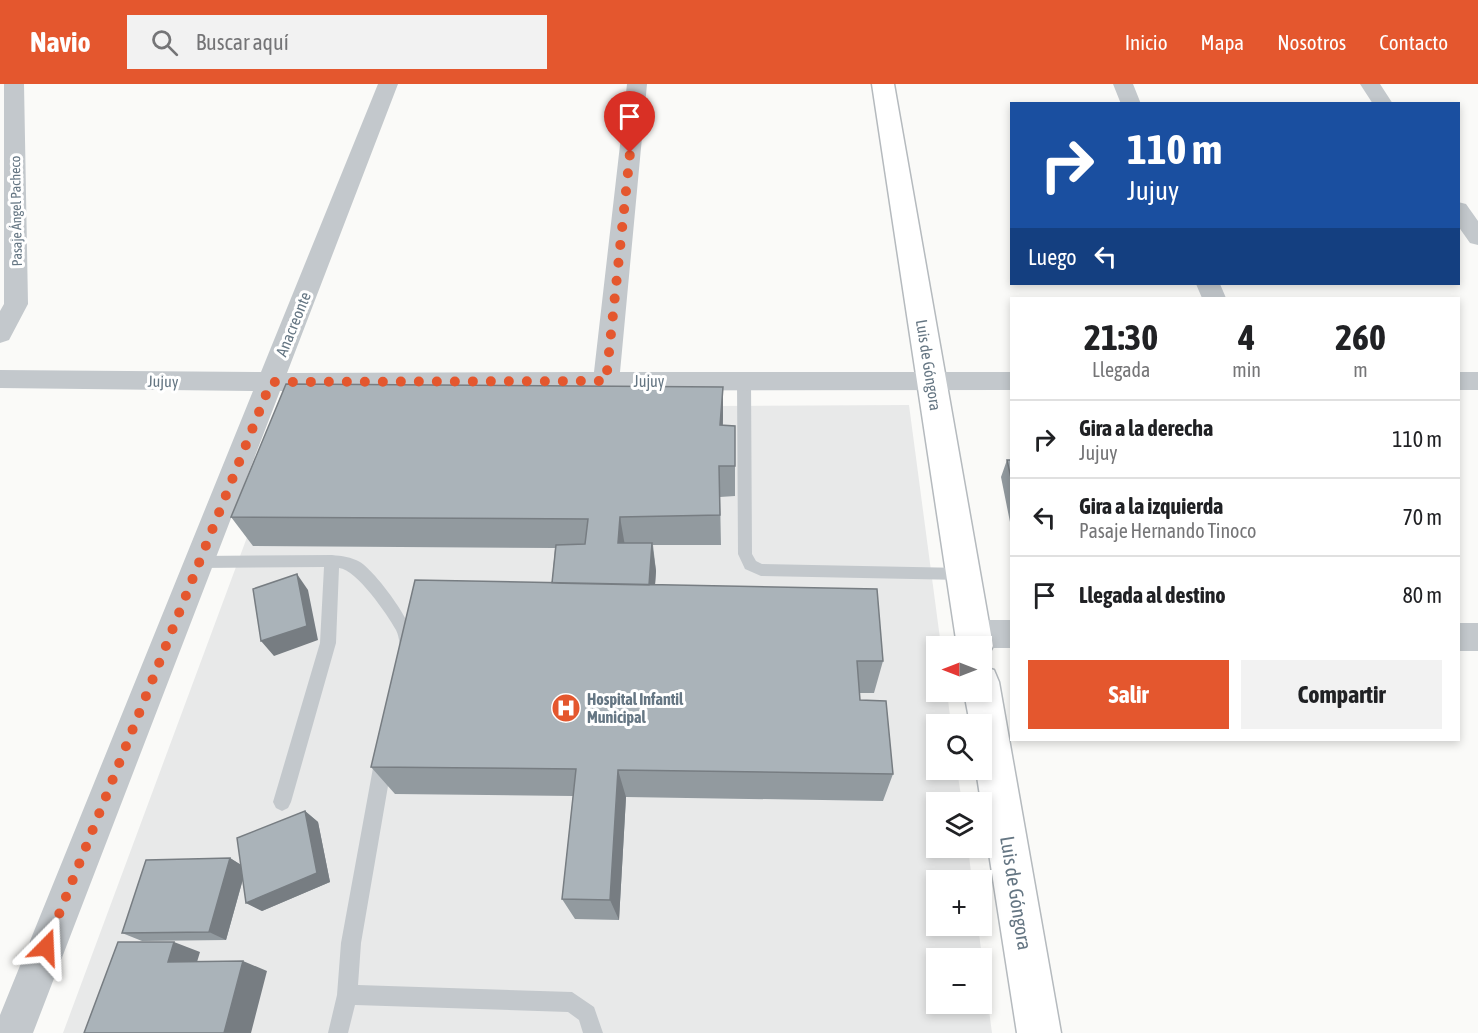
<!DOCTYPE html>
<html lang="es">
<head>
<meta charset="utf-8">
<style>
  :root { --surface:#fff; --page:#f2f2f2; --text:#202124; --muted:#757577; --line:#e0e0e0; --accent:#e4572e }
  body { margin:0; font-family:"Asap Condensed",sans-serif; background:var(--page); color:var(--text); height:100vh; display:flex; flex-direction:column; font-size:22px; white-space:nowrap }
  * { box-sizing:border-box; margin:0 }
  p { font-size:20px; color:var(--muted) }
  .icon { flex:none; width:33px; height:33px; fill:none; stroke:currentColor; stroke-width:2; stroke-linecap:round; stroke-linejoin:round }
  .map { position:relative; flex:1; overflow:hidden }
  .sheet { position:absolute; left:1010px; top:213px; width:450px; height:444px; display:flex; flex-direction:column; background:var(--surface); border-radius:0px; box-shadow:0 3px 9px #0003 }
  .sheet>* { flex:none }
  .guide { position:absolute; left:1010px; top:18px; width:450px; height:183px; border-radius:0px; box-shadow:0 3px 9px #0003; background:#1a4fa0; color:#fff; overflow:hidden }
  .needle { width:39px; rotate:270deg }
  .fabs { position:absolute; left:926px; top:552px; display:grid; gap:12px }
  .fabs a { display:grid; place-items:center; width:66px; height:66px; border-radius:0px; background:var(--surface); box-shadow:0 3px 9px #0003; font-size:30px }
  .pin { position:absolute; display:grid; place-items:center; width:51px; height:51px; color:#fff; margin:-62px -26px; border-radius:50% 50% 50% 0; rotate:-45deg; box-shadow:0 0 6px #0007 }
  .pin .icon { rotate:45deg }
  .me { position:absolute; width:66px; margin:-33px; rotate:21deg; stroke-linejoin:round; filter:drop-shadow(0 0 4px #0008) }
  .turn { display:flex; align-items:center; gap:21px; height:126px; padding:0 18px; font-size:27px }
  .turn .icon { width:78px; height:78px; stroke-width:2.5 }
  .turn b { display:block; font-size:42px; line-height:51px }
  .then { display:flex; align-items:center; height:57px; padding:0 18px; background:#0003; gap:12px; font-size:22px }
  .eta { display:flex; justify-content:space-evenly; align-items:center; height:102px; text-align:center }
  .eta b { font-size:36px; font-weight:700; line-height:42px }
  .primary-button { display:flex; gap:12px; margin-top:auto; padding:12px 18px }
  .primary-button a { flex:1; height:69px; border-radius:0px; background:var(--accent); color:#fff; font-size:24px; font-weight:700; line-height:69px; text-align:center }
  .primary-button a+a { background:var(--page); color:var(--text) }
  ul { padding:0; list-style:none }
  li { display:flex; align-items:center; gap:18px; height:78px; padding:0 18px; border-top:2px solid var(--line) }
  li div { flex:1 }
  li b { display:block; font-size:22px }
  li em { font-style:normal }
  header { display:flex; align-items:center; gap:36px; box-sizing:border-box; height:84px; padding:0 30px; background:var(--accent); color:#fff }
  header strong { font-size:28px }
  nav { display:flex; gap:33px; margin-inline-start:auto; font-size:21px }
  .search { width:420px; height:54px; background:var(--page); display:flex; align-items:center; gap:15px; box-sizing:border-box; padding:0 21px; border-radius:0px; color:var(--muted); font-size:22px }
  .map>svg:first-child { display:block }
  .built { fill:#e8e9e9; fill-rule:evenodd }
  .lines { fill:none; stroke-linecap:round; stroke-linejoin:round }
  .primary-casing { stroke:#b5babe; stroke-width:3 }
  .service { fill:#c3c8cc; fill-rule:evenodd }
  .minor { fill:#c3c8cc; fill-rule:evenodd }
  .primary { fill:#fff; fill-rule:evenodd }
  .wall { fill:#929a9f }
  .shaded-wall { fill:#777d82 }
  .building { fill:#aab3b9; stroke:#777d82; stroke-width:1.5 }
  .route { stroke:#e4572e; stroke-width:10; stroke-dasharray:0 18 }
  .labels { text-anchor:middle; stroke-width:6; stroke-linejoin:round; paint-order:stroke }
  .far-street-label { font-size:14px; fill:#657683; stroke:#fff }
  .street-label { font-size:16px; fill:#657683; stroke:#fff }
  .poi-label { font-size:16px; font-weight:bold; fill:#657683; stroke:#fff; text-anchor:start }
  .near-street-label { font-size:20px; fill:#657683; stroke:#fff }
</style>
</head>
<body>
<header>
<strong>Navio</strong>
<div class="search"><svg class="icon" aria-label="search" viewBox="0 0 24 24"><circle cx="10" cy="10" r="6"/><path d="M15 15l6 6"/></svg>Buscar aquí</div>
<nav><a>Inicio</a><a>Mapa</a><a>Nosotros</a><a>Contacto</a></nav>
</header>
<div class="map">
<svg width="1478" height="949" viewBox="0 0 1478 949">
  <rect width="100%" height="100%" fill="#fafaf8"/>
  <path class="built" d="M909 321 941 562H936V608H947L951 640H936V686H957L962 718H936V764H968L972 796H936V842H978L992 949H63L295 324ZM936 874H981V920H936Z"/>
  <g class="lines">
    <g class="primary-casing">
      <path id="primary" d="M872 0H894L993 562 987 573 981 575V562H957Z
        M981 582 994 586 999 598 1061 949H1017L976 686H981V640H970L964 608H981Z"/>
    </g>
    <path class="service" d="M744 292 751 297 752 470 756 477 762 480 963 484 968 486 971 490 968 494 963 496 761 492 745 485 738 470 737 297Z
      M332 471C342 472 351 473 360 478 377 489 423 549 414 569L408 571 402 569C399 562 400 554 396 546 387 530 357 486 339 484L336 559 291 718 288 724 282 727 276 724 273 718 320 559 324 483 198 484 193 482 190 478 193 474 198 472Z
      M384 665 390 667 393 673 361 859 358 901 572 908 594 923 603 949H583L579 936 568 928 355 921 348 949H328L337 911 341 859 375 673 378 667Z"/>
    <path class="minor" d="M4 0H24L28 220 9 256 0 259V227L4 220Z
      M378 0H398L287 289 594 288 627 0H647L620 288H1011V306L280 307 33 949H0V931L253 307 0 304V286L261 288Z
      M1113 0H1133L1141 20H1121Z
      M1360 0H1380L1393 20H1373Z
      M1458 118 1466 120 1478 137V161L1470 159 1458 142Z
      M1196 200H1220L1226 214H1202Z
      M1458 288H1478V306H1458Z
      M973 536H1011V564H981L962 560 957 550 962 540Z
      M1458 539H1478V567H1458Z"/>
    <use href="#primary" class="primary"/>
  </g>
  <path class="wall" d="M723 303V341L735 342V412L720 413 721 461H653L656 487 655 501 883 577 874 609H860V616L893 690 883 717 626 713 619 836 575 835 562 815 573 712 395 710 371 683 552 499 555 464 253 462 231 433Z
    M1007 376H1011V443L1001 393Z
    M305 727 318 738 330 798 262 827 246 819 243 795 226 856 142 857 122 849 230 774 241 781Z"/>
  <path class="shaded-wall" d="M723 303V334L721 372 720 341Z
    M620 433 625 462 618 459Z
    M652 459 656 487 653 528 649 501Z
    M297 490 308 506 318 556 274 572 261 557Z
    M618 686 626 713 619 836 610 816Z
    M305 727 318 738 330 798 262 827 246 819Z
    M230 774 246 784 226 856 209 848Z
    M174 858 200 868 194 888 168 878Z
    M243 877 267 887 251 949H224Z"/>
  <path class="building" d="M286 300 723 303 720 341 735 342V382H719L720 431 620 433 618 459H652L649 501 552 499 556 461 585 460 588 435 231 433Z
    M1007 376H1011V394Z
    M297 490 307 542 261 557 253 505Z
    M415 496 877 505 883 577H857L860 616 886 617 893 690 618 686 610 816 562 815 576 685 371 683Z
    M305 727 317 789 246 819 237 754Z
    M230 774 209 848 122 849 146 776Z
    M118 858H174L168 878 243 877 224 949H84Z"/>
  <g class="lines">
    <path class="route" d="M46 863 271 298 606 297 630 69"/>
  </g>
  <defs>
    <g id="hospital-disc" transform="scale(1.5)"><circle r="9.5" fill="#e4572e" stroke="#fff"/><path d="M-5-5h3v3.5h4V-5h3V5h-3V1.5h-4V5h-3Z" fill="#fff"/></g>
  </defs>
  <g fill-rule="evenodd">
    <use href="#hospital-disc" x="566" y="624"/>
  </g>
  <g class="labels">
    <g class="far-street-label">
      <text transform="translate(16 127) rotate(-91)" y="5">Pasaje Ángel Pacheco</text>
    </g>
    <g class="street-label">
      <text transform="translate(293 240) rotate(-68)" y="6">Anacreonte</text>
      <text transform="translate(929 281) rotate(81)" y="6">Luis de Góngora</text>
      <text transform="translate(163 297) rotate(1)" y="6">Jujuy</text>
      <text x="649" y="303">Jujuy</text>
    </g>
    <g class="poi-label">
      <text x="587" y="621">Hospital Infantil<tspan x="587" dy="18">Municipal</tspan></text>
    </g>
    <g class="near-street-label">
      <text transform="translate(1016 809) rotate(81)" y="7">Luis de Góngora</text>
    </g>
  </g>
</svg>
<div class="fabs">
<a><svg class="needle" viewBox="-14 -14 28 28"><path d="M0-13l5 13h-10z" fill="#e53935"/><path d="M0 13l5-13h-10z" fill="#757577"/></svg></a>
<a><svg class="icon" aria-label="search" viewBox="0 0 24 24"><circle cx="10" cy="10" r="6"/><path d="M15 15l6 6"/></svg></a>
<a><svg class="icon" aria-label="layers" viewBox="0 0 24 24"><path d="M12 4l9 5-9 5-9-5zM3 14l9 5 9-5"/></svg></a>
<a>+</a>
<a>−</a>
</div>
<div class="pin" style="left:630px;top:69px;background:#d93025"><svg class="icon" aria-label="arrive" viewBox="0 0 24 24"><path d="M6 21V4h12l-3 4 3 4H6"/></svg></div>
<svg class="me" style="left:46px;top:863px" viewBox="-20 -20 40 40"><path d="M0-17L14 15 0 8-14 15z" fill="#e4572e" stroke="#fff" stroke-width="4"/></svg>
<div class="guide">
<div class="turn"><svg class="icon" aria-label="right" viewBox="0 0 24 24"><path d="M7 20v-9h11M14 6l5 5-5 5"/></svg><div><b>110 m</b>Jujuy</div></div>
<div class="then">Luego<svg class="icon" aria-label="left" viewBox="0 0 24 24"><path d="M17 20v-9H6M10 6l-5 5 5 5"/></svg></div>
</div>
<section class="sheet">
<div class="eta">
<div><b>21:30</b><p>Llegada</p></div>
<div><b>4</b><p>min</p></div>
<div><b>260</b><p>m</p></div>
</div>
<ul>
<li><svg class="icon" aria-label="right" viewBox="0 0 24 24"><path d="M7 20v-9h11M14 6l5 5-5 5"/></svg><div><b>Gira a la derecha</b><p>Jujuy</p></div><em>110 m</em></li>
<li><svg class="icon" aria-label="left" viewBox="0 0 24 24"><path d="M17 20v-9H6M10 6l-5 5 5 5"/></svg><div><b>Gira a la izquierda</b><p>Pasaje Hernando Tinoco</p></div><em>70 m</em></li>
<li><svg class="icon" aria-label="arrive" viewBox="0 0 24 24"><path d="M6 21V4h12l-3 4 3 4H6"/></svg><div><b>Llegada al destino</b></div><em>80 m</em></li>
</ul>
<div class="primary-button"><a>Salir</a><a>Compartir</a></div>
</section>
</div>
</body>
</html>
